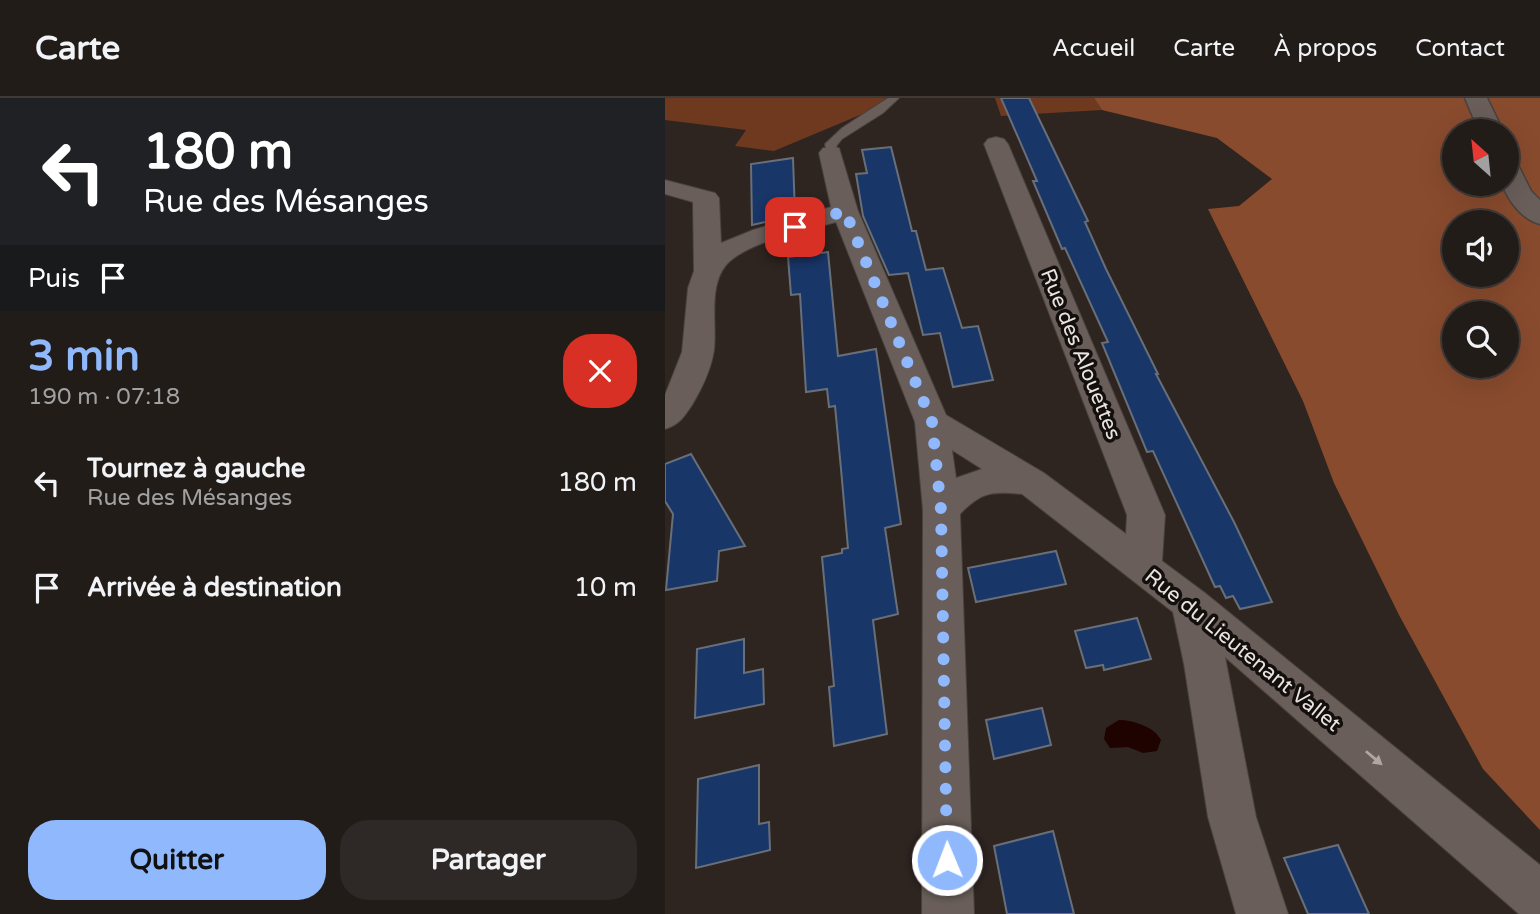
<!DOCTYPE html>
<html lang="fr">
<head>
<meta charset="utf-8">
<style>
  :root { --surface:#221c19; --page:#2e2926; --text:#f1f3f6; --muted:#a2a1a2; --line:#3f3a38; --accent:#8fb8fd }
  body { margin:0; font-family:"Varela Round",sans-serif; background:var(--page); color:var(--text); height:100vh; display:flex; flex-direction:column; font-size:26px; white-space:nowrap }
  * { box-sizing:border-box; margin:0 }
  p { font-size:23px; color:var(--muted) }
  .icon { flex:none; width:38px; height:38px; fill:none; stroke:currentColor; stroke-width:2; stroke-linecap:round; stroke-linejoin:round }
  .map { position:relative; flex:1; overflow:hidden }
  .side { display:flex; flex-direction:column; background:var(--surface); width:665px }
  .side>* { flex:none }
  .hud { background:#202124; color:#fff; overflow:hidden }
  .needle { width:46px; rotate:333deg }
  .buttons { position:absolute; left:777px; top:21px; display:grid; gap:14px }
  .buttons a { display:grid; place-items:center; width:77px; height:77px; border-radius:50%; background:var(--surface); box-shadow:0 7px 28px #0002,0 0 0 2px var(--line); font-size:35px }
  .pin { position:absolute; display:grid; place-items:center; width:60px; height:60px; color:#fff; margin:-30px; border-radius:14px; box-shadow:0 4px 10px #0006 }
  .me { position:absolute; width:77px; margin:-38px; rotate:359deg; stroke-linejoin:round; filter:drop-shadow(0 0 5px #0008) }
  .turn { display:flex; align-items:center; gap:24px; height:147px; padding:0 28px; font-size:32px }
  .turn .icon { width:91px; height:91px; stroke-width:2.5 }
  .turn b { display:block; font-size:49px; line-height:60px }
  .then { display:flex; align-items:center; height:66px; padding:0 28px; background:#0003; gap:14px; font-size:26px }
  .round { display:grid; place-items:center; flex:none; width:74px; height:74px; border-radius:28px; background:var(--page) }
  .summary { display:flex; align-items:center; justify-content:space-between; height:119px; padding:0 28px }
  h1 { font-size:42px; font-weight:700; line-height:52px; color:var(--accent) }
  .cta { display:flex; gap:14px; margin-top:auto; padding:14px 28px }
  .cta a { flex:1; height:80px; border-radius:28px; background:var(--accent); color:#111; font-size:28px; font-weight:700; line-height:80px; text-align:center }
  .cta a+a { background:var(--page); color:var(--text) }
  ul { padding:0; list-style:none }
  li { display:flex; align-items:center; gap:21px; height:105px; padding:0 28px }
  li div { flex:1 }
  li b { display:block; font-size:26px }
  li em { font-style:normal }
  header { display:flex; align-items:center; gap:42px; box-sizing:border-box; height:98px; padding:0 35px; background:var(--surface); border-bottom:2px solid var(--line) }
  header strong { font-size:33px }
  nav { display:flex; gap:38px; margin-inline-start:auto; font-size:24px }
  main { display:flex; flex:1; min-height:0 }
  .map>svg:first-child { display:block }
  .green { fill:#6f3920 }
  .forest { fill:#894b2e; fill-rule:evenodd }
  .water { fill:#1f0300 }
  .building { fill:#193668; stroke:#696f78; stroke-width:2 }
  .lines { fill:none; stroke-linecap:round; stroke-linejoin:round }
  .service-casing { stroke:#49413d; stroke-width:2 }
  .minor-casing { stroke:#49413d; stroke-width:2 }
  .tertiary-casing { stroke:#49413d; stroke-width:3 }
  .service { fill:#695e59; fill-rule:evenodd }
  .minor { fill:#695e59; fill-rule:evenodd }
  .tertiary { fill:#695e59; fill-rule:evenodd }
  .oneway { fill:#b0a7a3 }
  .route { stroke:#8fb8fd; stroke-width:12; stroke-dasharray:0 21.6 }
  .labels { text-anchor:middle; stroke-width:7; stroke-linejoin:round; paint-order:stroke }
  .street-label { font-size:21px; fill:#eae3e0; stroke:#130f0d }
</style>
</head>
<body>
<header>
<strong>Carte</strong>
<nav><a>Accueil</a><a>Carte</a><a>À propos</a><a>Contact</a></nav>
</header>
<main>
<section class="side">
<div class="hud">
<div class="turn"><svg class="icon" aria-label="left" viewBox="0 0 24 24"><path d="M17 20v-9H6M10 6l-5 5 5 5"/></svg><div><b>180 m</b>Rue des Mésanges</div></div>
<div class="then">Puis<svg class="icon" aria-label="arrive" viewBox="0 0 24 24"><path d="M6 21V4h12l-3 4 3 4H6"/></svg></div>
</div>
<div class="summary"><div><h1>3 min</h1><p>190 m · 07:18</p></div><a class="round" style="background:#d93025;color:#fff"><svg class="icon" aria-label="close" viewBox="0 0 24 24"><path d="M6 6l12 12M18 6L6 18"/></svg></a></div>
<ul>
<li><svg class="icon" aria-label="left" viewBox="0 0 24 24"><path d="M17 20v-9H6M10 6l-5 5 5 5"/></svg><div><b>Tournez à gauche</b><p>Rue des Mésanges</p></div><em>180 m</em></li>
<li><svg class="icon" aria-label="arrive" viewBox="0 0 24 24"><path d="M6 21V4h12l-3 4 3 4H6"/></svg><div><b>Arrivée à destination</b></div><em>10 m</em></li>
</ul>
<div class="cta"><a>Quitter</a><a>Partager</a></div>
</section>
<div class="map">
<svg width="875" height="816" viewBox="0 0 875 816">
  <rect width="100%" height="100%" fill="#2e2521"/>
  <path class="green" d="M0 0H221L214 9 109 53 70 48 81 32 0 22Z
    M330 0H429L437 12 336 18Z"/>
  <path class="forest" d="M429 0H875V732L818 671 734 517 669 385 638 303 543 111 574 108 607 81 552 40 437 12ZM789 33H842V86H789ZM789 124H842V177H789ZM789 215H842V268H789Z"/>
  <path class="water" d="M454 622C468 622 490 629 496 642L492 653 478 655 463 649 445 650 439 641 441 630Z"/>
  <path class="building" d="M336 0H364L423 123 420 124 441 171 493 276H491L569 424 607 504 575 511 568 498 561 500 555 488 550 489 488 353 482 354 437 245 443 244 400 150 397 151 368 83H372Z
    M226 49 247 133H251L261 172 278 170 297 230 313 228 328 282 288 289 275 235 258 237 243 175 224 177 198 118 191 76 202 75 197 52Z
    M128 60 130 117 87 127 86 66Z
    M163 154 173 258 211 251 236 426 220 430 233 516 208 522 222 636 169 648 164 589 169 588 157 459 177 455V451L183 450 176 371 170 308 164 309 162 291 141 294 135 196 126 197 123 159Z
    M26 356 80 448 54 453 52 483 1 492 8 416 0 403V366Z
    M391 453 401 486 311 504 303 470Z
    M472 520 486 561 439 572 438 567 421 570 410 533Z
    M79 541V575L98 571 99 606 30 620 32 551Z
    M377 610 386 647 329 661 321 622Z
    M94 667V726L104 724 105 752 31 770 33 681Z
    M388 733 409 816H342L329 748Z
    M673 747 704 816H643L619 760Z"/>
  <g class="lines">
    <g class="service-casing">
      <path id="service" d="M223 0H234L218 15 177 41 172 47 170 57H162L160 46 177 30Z"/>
    </g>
    <g class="minor-casing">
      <path id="minor" d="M331 39 339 41 343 46 500 417 497 463 540 495 875 767V816H854L560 559 591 719 623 816H571L543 719 519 566 508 514 357 396C327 393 316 394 295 416L309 816H257L258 412 250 324 171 124C140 133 83 143 61 167 43 189 52 226 49 252 46 272 37 290 27 307 19 319 14 327 0 331V297L17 254 23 190 29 173 28 104 0 96V82L50 95 54 100 56 145 88 132 166 109 154 55 158 50H174L193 113 281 317 379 375 461 436 462 417 319 46 323 41ZM287 352 317 371 291 380Z"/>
    </g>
    <g class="tertiary-casing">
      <path id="tertiary" d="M800 0H822L838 33H814Z
        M842 60 851 63 866 93 875 102V126C857 122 843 102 837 86H842Z"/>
    </g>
    <use href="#service" class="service"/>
    <use href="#minor" class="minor"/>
    <use href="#tertiary" class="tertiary"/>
  </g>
  <defs><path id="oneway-solid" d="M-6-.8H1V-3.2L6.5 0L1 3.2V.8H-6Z" transform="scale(1.75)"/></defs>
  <use class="oneway" href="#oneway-solid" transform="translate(709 660) rotate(40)"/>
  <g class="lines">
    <path class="route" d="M130 129 180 113 267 324 276 412 282 762"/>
  </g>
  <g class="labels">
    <g class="street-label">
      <text transform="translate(416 256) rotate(68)" y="7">Rue des Alouettes</text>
      <text transform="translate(578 552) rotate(39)" y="7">Rue du Lieutenant Vallet</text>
    </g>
  </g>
</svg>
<div class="buttons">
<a><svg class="needle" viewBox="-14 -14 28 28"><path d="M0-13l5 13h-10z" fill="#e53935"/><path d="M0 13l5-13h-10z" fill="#a2a1a2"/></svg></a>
<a><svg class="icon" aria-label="sound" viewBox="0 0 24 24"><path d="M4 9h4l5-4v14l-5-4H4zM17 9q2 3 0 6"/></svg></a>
<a><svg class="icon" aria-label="search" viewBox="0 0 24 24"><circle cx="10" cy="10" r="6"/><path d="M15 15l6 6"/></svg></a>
</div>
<div class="pin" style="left:130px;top:129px;background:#d93025"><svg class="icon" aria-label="arrive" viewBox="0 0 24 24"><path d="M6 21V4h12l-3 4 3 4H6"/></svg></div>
<svg class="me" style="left:282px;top:762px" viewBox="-20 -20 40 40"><circle r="17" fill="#8fb8fd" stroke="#fff" stroke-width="3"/><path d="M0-11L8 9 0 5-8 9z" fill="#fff"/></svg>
</div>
</main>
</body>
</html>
